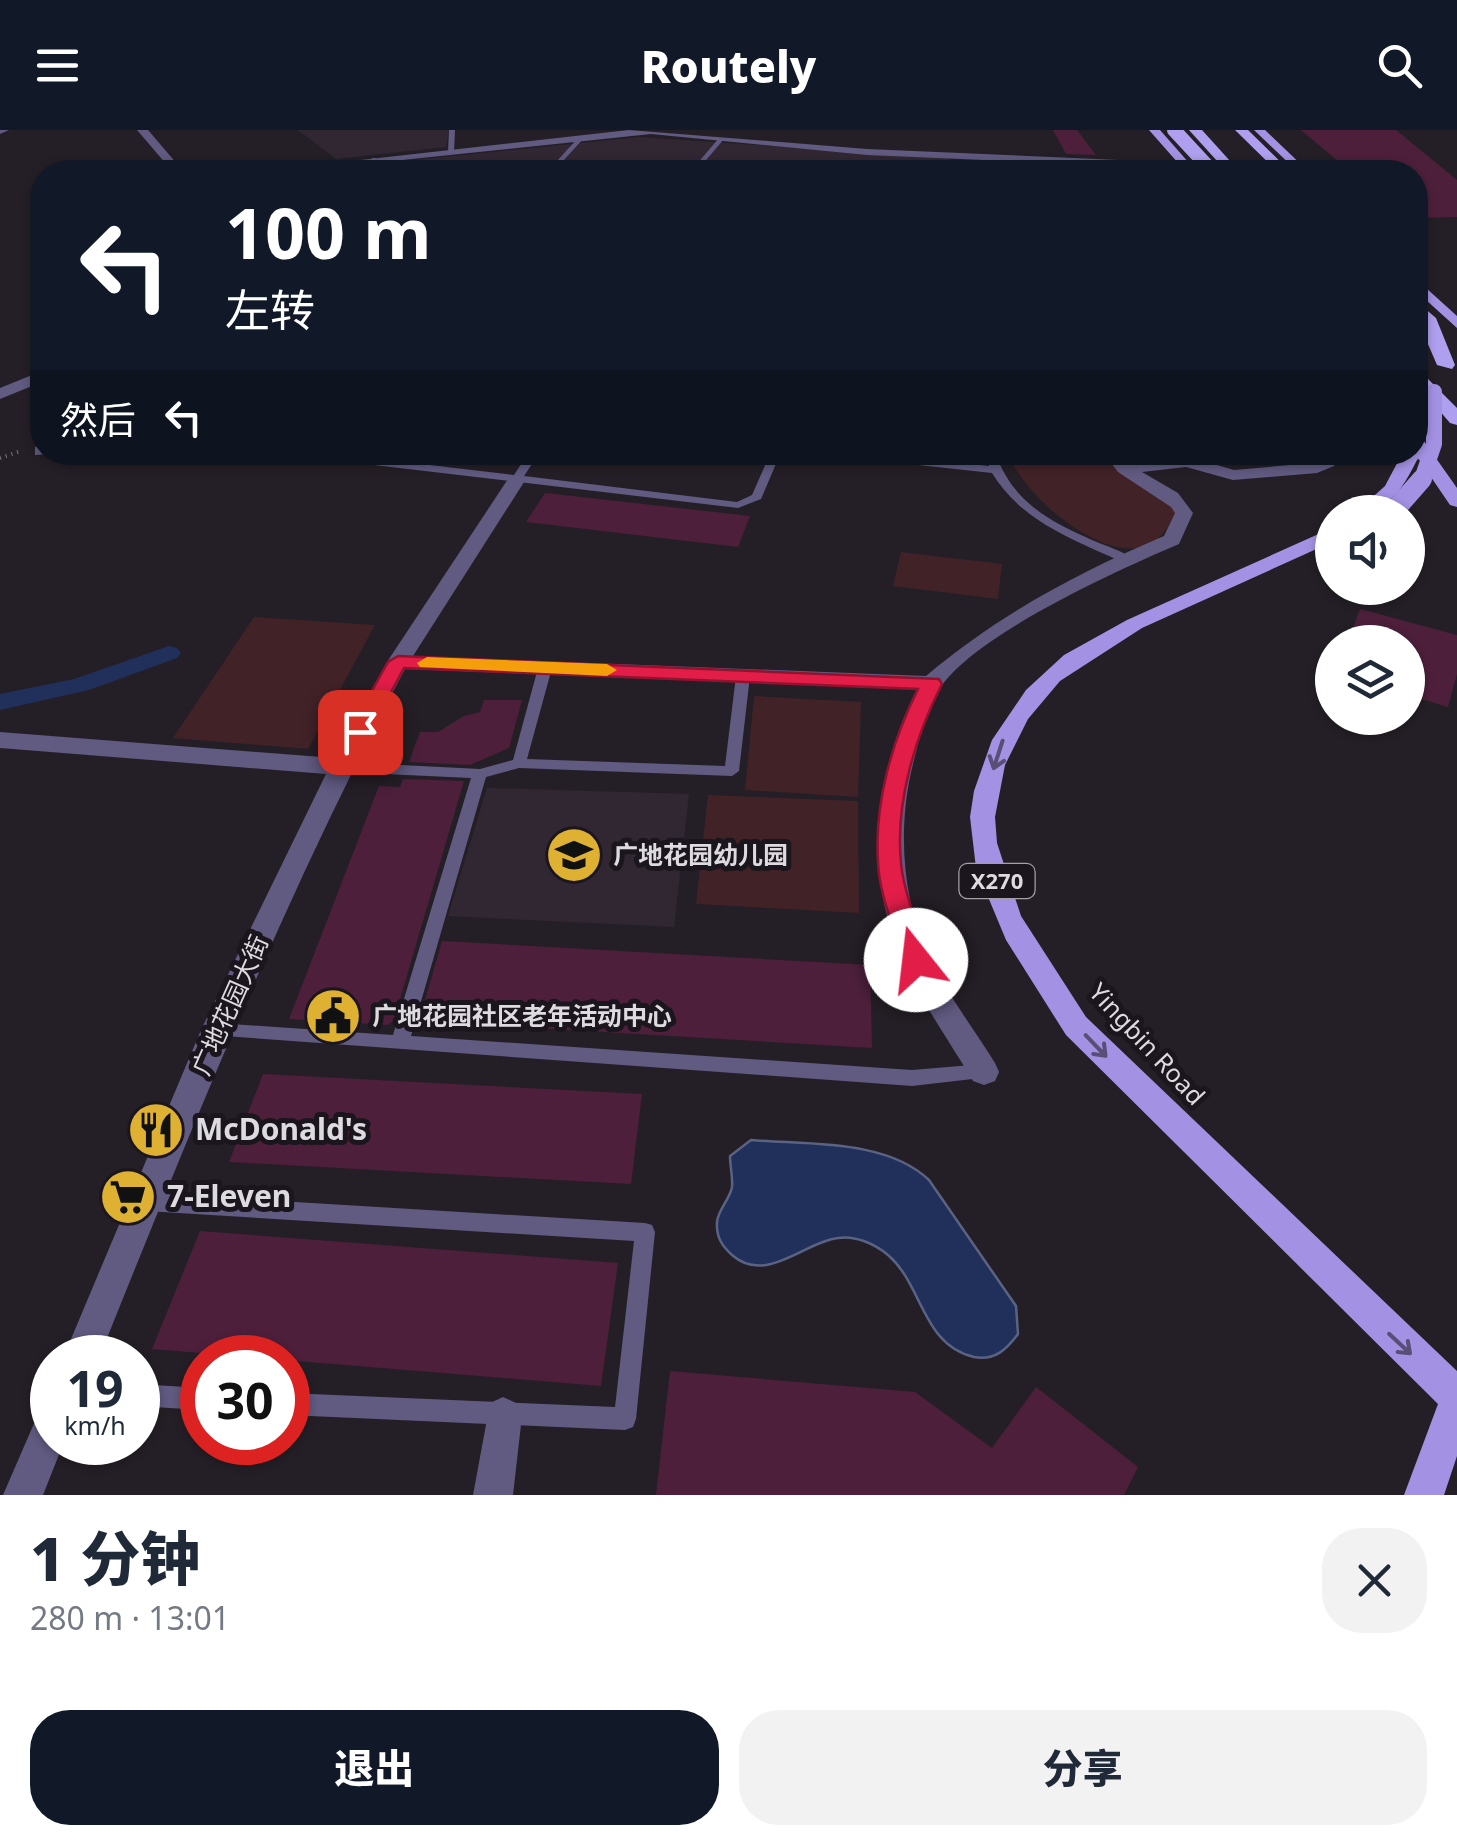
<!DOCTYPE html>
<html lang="zh">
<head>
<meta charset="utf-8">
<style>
  :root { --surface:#fff; --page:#f2f2f3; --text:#1f2937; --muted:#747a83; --accent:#111827 }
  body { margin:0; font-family:"Noto Sans","Noto Sans SC",sans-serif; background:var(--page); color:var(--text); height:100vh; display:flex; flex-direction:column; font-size:38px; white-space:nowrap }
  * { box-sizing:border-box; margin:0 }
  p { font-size:32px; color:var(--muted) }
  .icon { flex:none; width:55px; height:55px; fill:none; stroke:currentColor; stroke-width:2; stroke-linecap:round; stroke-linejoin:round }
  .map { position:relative; height:1365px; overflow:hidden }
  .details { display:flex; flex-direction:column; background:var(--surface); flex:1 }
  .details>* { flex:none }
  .top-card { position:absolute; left:30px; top:30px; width:1398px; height:305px; border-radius:40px; box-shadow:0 2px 8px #0004; background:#111827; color:#fff; overflow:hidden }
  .buttons { position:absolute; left:1315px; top:365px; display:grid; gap:20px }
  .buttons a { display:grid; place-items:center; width:110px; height:110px; border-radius:50%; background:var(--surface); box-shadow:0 2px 8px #0004; font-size:50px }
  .speed { position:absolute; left:30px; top:1205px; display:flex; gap:20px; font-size:50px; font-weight:700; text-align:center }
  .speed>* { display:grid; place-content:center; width:130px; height:130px; border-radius:50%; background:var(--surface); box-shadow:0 2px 8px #0004; line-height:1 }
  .speed small { font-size:25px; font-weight:400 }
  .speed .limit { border:15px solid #d22; background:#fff; color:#111 }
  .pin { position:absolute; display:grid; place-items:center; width:85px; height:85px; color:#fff; margin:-42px; border-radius:20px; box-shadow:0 5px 15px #0006 }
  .me { position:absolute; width:110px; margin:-55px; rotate:344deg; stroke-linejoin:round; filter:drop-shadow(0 0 8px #0008) }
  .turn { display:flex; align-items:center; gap:35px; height:210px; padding:0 30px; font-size:45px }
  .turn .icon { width:130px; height:130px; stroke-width:2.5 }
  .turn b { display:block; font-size:70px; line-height:85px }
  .then { display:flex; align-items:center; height:95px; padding:0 30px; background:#0003; gap:20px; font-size:38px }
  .round { display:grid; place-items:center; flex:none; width:105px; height:105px; border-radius:40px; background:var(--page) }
  .overview { display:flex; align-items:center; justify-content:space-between; height:170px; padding:0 30px }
  h1 { font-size:60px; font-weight:800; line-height:75px }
  .primary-button { display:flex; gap:20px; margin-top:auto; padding:20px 30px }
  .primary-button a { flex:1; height:115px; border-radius:40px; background:var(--accent); color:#fff; font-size:40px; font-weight:800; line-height:115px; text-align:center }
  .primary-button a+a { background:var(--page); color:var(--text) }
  header { display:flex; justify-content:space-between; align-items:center; height:130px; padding:0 30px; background:var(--accent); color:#fff; font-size:45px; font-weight:800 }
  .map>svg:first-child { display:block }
  .built { fill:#312733 }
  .green { fill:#412227 }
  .water { fill:#21305b; stroke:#5a6383; stroke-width:2.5 }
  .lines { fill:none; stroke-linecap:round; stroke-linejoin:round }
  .canal { fill:#21305b; fill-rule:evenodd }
  .building { fill:#4d1f3b }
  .path { stroke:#7a757c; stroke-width:4; stroke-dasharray:1 5; stroke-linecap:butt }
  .service { fill:#615a81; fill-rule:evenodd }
  .minor { fill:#615a81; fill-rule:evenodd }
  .primary { fill:#a392e3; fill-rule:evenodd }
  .trunk { fill:#af9fef; fill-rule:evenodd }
  .primary-bridge-far1 { stroke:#a392e3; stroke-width:16 }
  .primary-bridge { stroke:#a392e3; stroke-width:20 }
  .trunk-bridge { stroke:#af9fef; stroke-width:14 }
  .oneway { stroke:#584e76 }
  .route { fill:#e11d48; stroke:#92132f; stroke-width:2.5 }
  .slow { fill:#f59e0b }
  .labels { text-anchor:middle; stroke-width:10; stroke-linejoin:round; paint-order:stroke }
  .shield { fill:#1b161d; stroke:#a4a0a6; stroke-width:2.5 }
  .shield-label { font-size:22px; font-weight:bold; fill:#dedbe0 }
  .poi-label { font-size:25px; font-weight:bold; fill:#dedbe0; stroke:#1b161d; text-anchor:start }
  .street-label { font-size:25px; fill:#dedbe0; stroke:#1b161d }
  .near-poi-label { font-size:30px; font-weight:bold; fill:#dedbe0; stroke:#1b161d; text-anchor:start }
</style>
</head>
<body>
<header><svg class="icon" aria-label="menu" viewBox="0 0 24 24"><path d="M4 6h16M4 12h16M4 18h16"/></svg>Routely<svg class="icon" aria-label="search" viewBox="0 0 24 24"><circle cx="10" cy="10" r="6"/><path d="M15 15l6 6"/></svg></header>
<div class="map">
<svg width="1457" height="1365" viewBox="0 0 1457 1365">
  <rect width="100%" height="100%" fill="#241f26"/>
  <path class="built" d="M298 0H449L446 17 336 29Z
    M639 7 949 28V42H299Z
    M487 658 689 664 674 797 448 786Z"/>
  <path class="green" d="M1008 322 1111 323 1109 331C1129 352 1161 360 1176 383 1167 399 1159 414 1138 418 1093 425 1020 362 1008 322Z
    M901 422 1002 434 998 469 893 456Z
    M254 487 375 495 308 619 173 608Z
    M754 566 861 572 858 667 745 660Z
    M708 665 858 671 859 783 696 774Z"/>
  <path class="water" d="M751 1010C808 1015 886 1009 929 1050L1016 1176 1018 1204C1007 1219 995 1231 974 1227 922 1215 923 1155 888 1125 875 1114 855 1105 838 1108 804 1112 766 1155 732 1125 722 1116 716 1107 717 1092 718 1080 730 1069 732 1057 733 1048 730 1036 730 1026Z"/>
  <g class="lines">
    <path class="canal" d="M169 516 177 518 181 523 177 528 89 560 0 580V564L74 549Z"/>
  </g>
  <path class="building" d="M1053 0H1077L1096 25 1066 24Z
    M1301 0H1396L1457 50V87L1415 88V42H1351Z
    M545 363 750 386 738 417 526 392Z
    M1360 479 1457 505V544L1448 577 1408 565V512H1348Z
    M484 570H522L509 618 470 635 409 632 420 602H438L464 586 480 582Z
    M403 649 464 651 394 890 388 895 289 889 379 656 400 657Z
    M442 811 870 835 872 918 419 891Z
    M263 944 642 964 631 1054 229 1032Z
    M200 1101 618 1133 601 1256 152 1219Z
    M670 1241 915 1262 992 1318 1036 1257 1138 1337 1124 1365H656Z"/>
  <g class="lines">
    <path class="path" d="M0 328 21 321"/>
    <path class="service" d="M449 0H455L454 22 451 24 448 22Z
      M578 8 583 9 553 42H547Z
      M719 8 724 9 696 42H690Z
      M372 28H376L382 42H376Z
      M284 322H320L514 345 529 322H540L524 346 737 372 752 365 771 322H781L761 369 738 378 289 325Z
      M821 322H860L989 336 985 322H995C1012 371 1047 390 1092 410 1106 416 1123 421 1135 430L1133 433H1125C1074 410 1022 392 992 343L826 325Z
      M545 534 552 538 527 629 725 636 736 546 743 542 750 546 739 641 732 646 519 638 486 647 411 906 912 940 984 934 990 937 993 942 990 947 912 956 210 905 207 900 210 895 216 893 393 905 471 648 341 642 334 637 341 632 480 639 513 630 538 538Z
      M146 1063 645 1093 652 1095 655 1102 636 1289 633 1297 625 1300 288 1285V1263L615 1277 634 1111 146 1081 139 1078 136 1072 139 1066Z
      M138 1254 202 1258V1280L138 1276Z"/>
    <path class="minor" d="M0 0H9L0 4Z
      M137 0H148L184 42H173Z
      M629 0 867 19 1187 33 1193 36 1187 39 867 25 651 4 288 42H253Z
      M42 241V252L0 269V258Z
      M42 315V322L48 324 35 325V317Z
      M1110 322H1128L1130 332 1196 322V329L1234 340 1313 333 1320 329 1318 322H1409L1421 328 1412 333 1338 328 1334 336 1317 343 1233 350 1186 337 1142 342 1178 363 1193 383 1179 414C1118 440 976 504 940 558 926 579 920 606 914 630 897 694 901 769 930 830 948 865 974 899 995 933L999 942 995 951 984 955 973 951C950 912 922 873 903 832 863 743 874 645 917 559L405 539C287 761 193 994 99 1228H63L201 900 326 644 0 618V602L334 628 387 532 508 349 517 344 526 349 413 526 926 546C998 485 1077 443 1164 406L1175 383 1171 377 1118 342 1109 330Z
      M503 1267 516 1273 522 1286 513 1365H473L490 1273Z
      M52 1276V1312H64L43 1365H3L39 1282Z"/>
    <path class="primary" d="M1149 0H1160L1197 42H1186Z
      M1254 0H1265L1309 42H1298Z
      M1415 148 1457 186V198L1415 160Z
      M1415 306 1421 307 1457 358V377L1450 375 1418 328C1403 357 1391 382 1356 382L1385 356 1403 322H1415Z
      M1332 398V412L1142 498 1060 551 1028 589 1005 635 995 687 997 713 1021 786 1086 887 1457 1241V1326L1444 1365H1404L1438 1274 1066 905 1006 810 976 738 970 687 974 661 992 610 1026 560 1064 525 1127 490Z"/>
    <path class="trunk" d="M1189 0H1202L1240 42H1227Z
      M1235 0H1248L1291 42H1278Z
      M1415 170 1436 188 1455 235 1452 239 1437 235 1415 184Z
      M1415 236 1457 278V295L1450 293 1415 252Z"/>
    <path class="primary-bridge-far1" d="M1421 352 1434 314V262"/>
    <path class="primary-bridge" d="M1393 382 1422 349"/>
    <path class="trunk-bridge" d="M1174 0 1213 42"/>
  </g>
  <defs><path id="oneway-shaft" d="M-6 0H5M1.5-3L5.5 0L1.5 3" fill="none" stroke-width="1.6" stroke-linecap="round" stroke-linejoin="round" transform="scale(2.5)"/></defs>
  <g class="oneway">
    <use href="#oneway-shaft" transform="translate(998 625) rotate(108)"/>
    <use href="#oneway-shaft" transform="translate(1096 916) rotate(46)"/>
    <use href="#oneway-shaft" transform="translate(1400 1214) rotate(43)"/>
  </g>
  <path class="route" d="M398 526 939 549 942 554C915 607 895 673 901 733 904 765 920 800 929 830L925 837 916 840 903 830C895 800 879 764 878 732 874 674 892 611 918 559L404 538 367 607H352L349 602 388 532Z"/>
  <path class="slow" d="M427 527 607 534 617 540 607 546 420 537 417 533Z"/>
  <defs>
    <g id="school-disc" transform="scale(2.875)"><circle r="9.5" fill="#deb133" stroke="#1b161d"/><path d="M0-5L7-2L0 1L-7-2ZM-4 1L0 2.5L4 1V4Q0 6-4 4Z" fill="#111"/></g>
    <g id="civic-disc" transform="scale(2.875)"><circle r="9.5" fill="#deb133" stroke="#1b161d"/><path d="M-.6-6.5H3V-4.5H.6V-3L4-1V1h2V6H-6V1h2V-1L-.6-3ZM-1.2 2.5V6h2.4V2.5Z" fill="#111"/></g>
    <g id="restaurant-disc" transform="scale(2.875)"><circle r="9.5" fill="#deb133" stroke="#1b161d"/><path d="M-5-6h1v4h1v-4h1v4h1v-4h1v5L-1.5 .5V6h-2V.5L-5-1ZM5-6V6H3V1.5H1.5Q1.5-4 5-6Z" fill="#111"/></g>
    <g id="supermarket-disc" transform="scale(2.875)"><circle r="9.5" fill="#deb133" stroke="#1b161d"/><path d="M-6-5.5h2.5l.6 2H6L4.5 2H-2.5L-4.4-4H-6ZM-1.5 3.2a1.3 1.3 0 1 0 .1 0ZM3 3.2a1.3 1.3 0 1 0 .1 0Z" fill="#111"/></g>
  </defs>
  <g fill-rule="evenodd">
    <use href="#school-disc" x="574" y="725"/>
    <use href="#civic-disc" x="333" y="886"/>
    <use href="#restaurant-disc" x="156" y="1000"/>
    <use href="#supermarket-disc" x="128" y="1067"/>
  </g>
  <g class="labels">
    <rect class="shield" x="959.5" y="734" width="75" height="34" rx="8"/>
    <g class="shield-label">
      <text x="997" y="759">X270</text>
    </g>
    <g class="poi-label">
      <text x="613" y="734">广地花园幼儿园</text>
      <text x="372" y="895">广地花园社区老年活动中心</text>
    </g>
    <g class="street-label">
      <text transform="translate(230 875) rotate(-66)" y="9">广地花园大街</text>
      <text transform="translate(1147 914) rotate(47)" y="9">Yingbin Road</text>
    </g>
    <g class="near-poi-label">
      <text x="195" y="1010">McDonald's</text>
      <text x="167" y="1077">7-Eleven</text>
    </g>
  </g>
</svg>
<div class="buttons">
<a><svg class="icon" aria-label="sound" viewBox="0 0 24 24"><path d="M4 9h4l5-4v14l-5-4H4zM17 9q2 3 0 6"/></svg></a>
<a><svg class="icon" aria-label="layers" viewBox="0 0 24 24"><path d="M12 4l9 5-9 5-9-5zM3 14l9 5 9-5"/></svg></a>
</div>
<div class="speed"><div>19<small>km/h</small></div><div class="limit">30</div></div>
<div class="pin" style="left:360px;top:602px;background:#d93025"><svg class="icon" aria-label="arrive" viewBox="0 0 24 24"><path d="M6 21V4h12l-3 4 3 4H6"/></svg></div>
<svg class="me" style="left:916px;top:830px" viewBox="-20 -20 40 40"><circle r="19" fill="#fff"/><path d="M0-13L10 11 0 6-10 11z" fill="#e11d48"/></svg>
<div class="top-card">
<div class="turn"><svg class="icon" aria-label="left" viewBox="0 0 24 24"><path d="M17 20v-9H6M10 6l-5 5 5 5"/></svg><div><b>100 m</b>左转</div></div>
<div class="then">然后<svg class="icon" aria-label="left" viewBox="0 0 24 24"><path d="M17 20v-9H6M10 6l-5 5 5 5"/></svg></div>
</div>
</div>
<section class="details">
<div class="overview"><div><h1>1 分钟</h1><p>280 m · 13:01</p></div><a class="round"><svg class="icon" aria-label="close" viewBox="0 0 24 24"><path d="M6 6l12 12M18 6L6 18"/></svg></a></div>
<div class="primary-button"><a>退出</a><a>分享</a></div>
</section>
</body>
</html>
